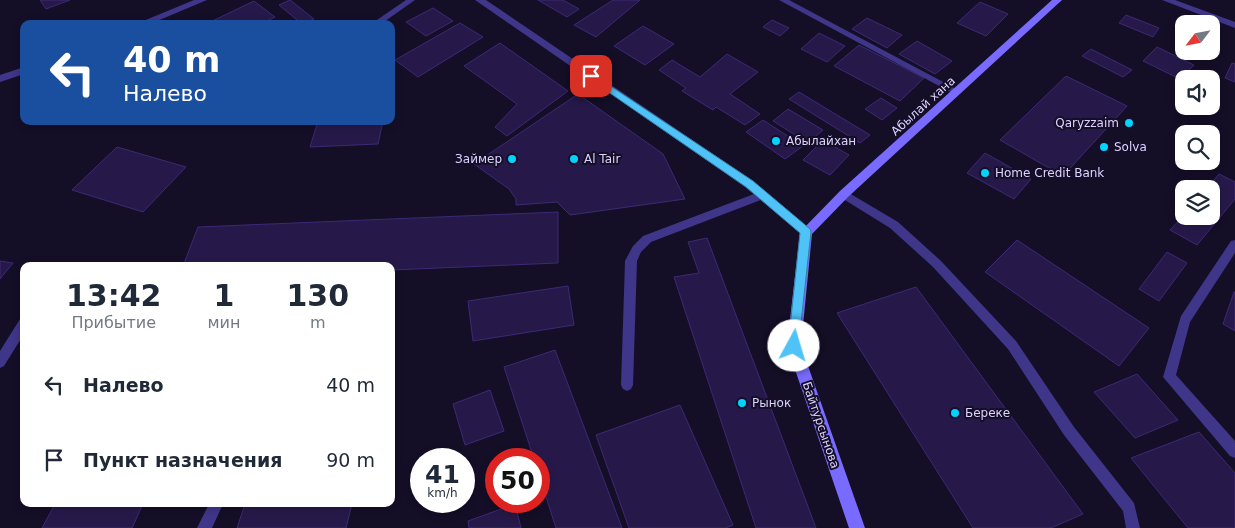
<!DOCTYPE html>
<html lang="ru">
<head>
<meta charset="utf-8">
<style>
  :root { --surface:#fff; --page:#f2f2f3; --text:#1f2937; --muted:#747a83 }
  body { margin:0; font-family:"DejaVu Sans",sans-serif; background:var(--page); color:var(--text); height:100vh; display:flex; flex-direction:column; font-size:19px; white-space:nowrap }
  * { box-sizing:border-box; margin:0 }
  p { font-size:16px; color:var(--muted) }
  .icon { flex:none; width:28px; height:28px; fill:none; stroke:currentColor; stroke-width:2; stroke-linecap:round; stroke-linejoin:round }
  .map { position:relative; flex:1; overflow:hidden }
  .details { position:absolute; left:20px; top:262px; width:375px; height:245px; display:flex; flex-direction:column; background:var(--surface); border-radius:10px; box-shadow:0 2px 8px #0003 }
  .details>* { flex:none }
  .top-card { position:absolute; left:20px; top:20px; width:375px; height:105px; border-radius:10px; box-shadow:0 2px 8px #0003; background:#1a4fa0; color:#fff; overflow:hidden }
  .needle { width:32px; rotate:238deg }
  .buttons { position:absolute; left:1175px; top:15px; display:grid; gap:10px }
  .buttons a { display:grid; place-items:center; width:45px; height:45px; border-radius:10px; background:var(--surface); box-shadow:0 2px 8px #0003; font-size:25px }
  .speed { position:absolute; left:410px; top:448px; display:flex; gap:10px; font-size:25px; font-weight:700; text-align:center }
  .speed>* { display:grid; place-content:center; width:65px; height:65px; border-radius:50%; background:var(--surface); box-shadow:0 2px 8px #0003; line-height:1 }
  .speed small { font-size:12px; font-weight:400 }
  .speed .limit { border:8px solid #d22; background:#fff; color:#111 }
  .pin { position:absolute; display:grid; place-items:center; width:42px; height:42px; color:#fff; margin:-21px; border-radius:10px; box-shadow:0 2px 8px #0006 }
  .me { position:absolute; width:55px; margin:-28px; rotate:6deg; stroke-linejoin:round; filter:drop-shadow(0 0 4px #0008) }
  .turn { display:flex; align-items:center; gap:18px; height:105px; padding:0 20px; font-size:22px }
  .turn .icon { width:65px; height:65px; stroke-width:2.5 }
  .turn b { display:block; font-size:35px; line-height:42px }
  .eta { display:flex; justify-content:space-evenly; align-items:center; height:85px; text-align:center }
  .eta b { font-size:30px; font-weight:700; line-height:35px }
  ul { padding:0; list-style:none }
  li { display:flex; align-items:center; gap:15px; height:75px; padding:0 20px }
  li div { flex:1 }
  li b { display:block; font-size:19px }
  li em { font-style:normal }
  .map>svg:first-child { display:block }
  .building { fill:#261949; stroke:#3e2976 }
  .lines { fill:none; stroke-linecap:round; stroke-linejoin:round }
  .service { fill:#3f3689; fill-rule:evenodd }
  .minor { fill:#3f3689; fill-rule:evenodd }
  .secondary { fill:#796bff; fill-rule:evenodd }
  .route { fill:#4fc3f7; stroke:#337fa1 }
  .poi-dot { fill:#00d3ff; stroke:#140e27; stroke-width:2 }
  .labels { text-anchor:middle; stroke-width:4; stroke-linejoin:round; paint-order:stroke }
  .street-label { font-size:12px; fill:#dcd4ff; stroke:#140e27 }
  .poi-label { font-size:12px; fill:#dcd4ff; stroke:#140e27; text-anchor:start }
</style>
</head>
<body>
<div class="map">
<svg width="1235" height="528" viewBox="0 0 1235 528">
  <rect width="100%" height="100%" fill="#140e27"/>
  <path class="building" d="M40 0H70L46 9Z
    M290 0 314 19 302 24 279 5Z
    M538 0H563L579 9 567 17Z
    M613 0H640L596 37 574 25Z
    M254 1 275 17 261 24H206Z
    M980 2 1008 14 986 36 957 23Z
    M433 8 453 21 426 36 406 22Z
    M1126 15 1159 28 1153 37 1119 23Z
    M867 18 902 35 887 48 852 29Z
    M772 20 789 28 780 36 763 27Z
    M460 23 483 37 418 77 395 60Z
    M643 26 674 44 645 65 614 46Z
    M819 33 845 46 827 62 801 49Z
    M917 41 952 61 935 74 899 54Z
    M500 43 568 91 507 136 495 127 517 104 464 66Z
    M859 45 924 78 900 101 834 66Z
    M1157 47 1194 65 1180 79 1143 61Z
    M1091 49 1132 70 1123 77 1082 56Z
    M727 54 758 72 730 94 760 114 745 125 716 107 713 110 682 91 686 88 659 70 672 60 700 77Z
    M1232 63 1235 64V82L1225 78Z
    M1066 76 1127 106 1063 176 1000 140Z
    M799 92 870 135 860 143 789 99Z
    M578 94 663 154 685 199 570 215 557 202 516 205V199L509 189 474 164Z
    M881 98 897 108 882 120 865 109Z
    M788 109 823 130 808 143 773 121Z
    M763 120 803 146 785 159 746 132Z
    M318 121H383L378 144 310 147Z
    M823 140 849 155 830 175 803 160Z
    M117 147 186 167 143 212 72 190Z
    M985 153 1031 179 1014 199 967 173Z
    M1219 174 1235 182V199L1197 245 1170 230 1184 215V216H1211V189H1206Z
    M558 212V263L391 270V266H183L198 227Z
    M707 238 816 528H756L674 277 699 273 688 242Z
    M1017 240 1149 328 1119 366 985 272Z
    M1167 252 1187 263 1159 301 1139 289Z
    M0 261 13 263 0 279Z
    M568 286 574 325 473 341 468 301Z
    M916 287 1083 514 1051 528H973L837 313Z
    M1234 292H1235V331L1223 324Z
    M555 350 622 528H556L539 475V459H534L504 367Z
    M1137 374 1178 420 1135 438 1094 392Z
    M490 390 504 431 465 445 453 404Z
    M680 405 733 525 726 528H629L596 435Z
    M1199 432 1235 473V528H1188L1131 458Z
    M55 504H143L132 528H42Z
    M245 504H352L346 528H237Z
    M515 504 521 528H469L468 521Z"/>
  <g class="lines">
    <path class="service" d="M406 0H415L381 24H371Z
      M779 0H789L962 92 957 95 954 94Z
      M844 190 898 222 941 261 1016 341 1074 427 1134 503 1140 528H1126L1123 511 1064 435 1008 349 933 267 890 228 840 197 839 194 840 191Z
      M762 191 766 192 767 195 766 198 651 242 641 252 637 261 633 385 631 389 627 391 623 389 621 385 625 261 633 246 643 236Z
      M1235 240V253L1190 322 1176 375 1235 441V458L1230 456 1163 377 1181 316 1231 241Z
      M24 318V334L4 366 0 368V351L20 319Z
      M209 504H223L212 528H197Z"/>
    <path class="minor" d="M194 0H207L150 24H136Z
      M475 0H486L753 181 810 229 812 232 810 235H802L745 187Z
      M1162 0H1175L1235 22V28Z
      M24 67V74L0 82V75Z"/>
    <path class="secondary" d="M1052 0H1062L848 197 812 234 801 346 865 528H849L787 346 800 232 840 191Z"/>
  </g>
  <path class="route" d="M591 73 753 181 810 229 811 232 798 350 794 351 790 350 788 346 800 233 746 187 588 78 586 76Z"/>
  <g class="poi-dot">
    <circle cx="1129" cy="123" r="5"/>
    <circle cx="776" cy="141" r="5"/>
    <circle cx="1104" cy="147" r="5"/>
    <circle cx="512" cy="159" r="5"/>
    <circle cx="574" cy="159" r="5"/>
    <circle cx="985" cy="173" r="5"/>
    <circle cx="742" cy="403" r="5"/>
    <circle cx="955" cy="413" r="5"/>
  </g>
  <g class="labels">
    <g class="street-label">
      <text transform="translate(923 106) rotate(-42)" y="4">Абылай хана</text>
      <text transform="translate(821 425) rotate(71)" y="4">Байтурсынова</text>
    </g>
    <g class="poi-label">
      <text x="1119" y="127" text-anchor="end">Qaryzzaim</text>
      <text x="786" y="145">Абылайхан</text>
      <text x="1114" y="151">Solva</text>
      <text x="502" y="163" text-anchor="end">Займер</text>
      <text x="584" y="163">Al Tair</text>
      <text x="995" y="177">Home Credit Bank</text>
      <text x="752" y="407">Рынок</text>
      <text x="965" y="417">Береке</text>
    </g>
  </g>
</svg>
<div class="buttons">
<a><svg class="needle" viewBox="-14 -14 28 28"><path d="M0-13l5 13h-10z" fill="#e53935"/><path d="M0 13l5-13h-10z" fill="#747a83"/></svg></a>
<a><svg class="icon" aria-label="sound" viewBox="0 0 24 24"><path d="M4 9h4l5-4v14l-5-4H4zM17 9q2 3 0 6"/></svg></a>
<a><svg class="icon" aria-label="search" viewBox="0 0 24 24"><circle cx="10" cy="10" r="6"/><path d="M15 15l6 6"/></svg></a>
<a><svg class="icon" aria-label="layers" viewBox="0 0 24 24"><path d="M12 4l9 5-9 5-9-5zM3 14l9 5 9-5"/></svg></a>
</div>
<div class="speed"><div>41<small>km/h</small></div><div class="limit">50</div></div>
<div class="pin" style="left:591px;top:76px;background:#d93025"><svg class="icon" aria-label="arrive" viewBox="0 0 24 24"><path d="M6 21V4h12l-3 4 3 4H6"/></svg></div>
<svg class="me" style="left:794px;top:346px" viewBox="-20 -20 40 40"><circle r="19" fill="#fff"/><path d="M0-13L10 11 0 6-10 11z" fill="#4fc3f7"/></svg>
<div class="top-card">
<div class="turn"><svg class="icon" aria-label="left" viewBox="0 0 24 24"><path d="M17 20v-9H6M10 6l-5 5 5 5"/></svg><div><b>40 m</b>Налево</div></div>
</div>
<section class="details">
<div class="eta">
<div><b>13:42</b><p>Прибытие</p></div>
<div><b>1</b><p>мин</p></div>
<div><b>130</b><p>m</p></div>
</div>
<ul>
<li><svg class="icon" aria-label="left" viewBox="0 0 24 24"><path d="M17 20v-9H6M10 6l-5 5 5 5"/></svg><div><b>Налево</b></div><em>40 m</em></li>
<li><svg class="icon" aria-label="arrive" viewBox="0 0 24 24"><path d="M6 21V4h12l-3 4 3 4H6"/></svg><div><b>Пункт назначения</b></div><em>90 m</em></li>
</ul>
</section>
</div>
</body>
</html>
